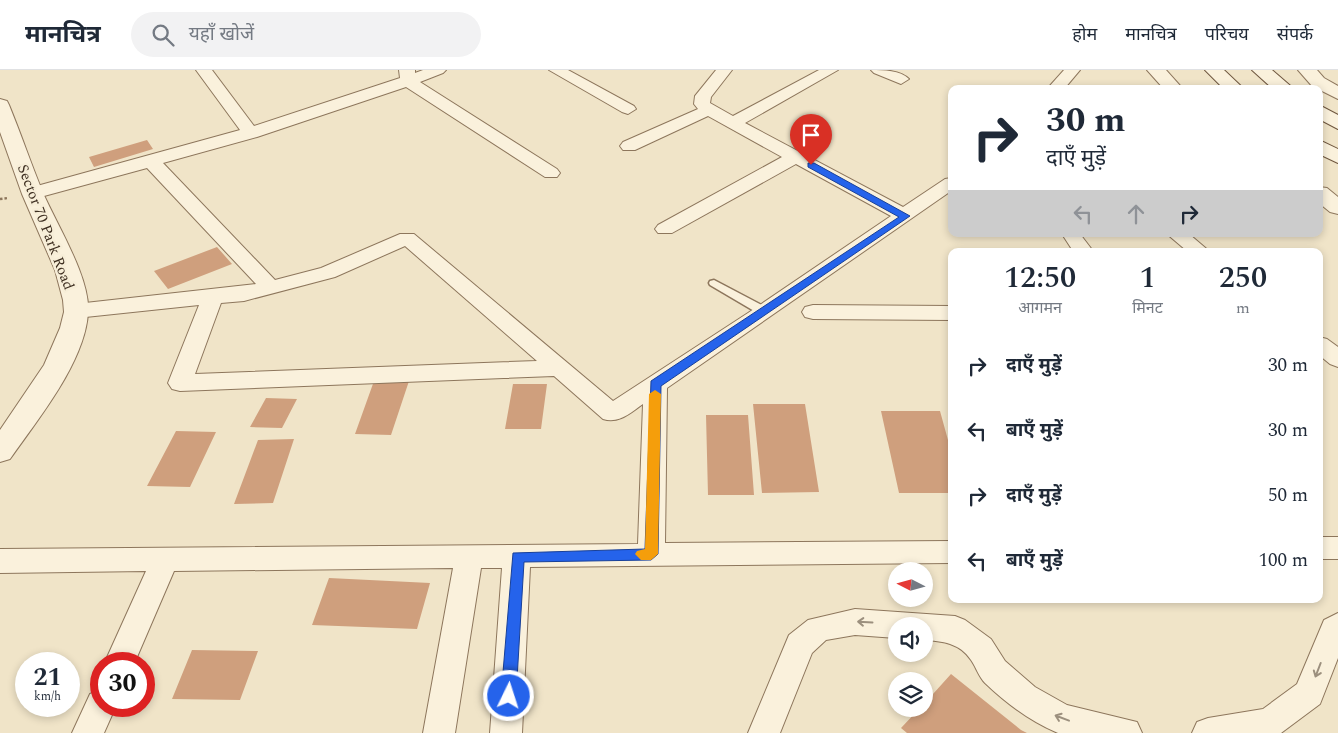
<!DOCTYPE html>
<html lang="hi">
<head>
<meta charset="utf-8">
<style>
  :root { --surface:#fff; --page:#f2f2f3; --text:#1f2937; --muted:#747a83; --line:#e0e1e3 }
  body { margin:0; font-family:Spectral,"Noto Sans Devanagari",serif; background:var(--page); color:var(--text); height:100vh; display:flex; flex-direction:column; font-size:19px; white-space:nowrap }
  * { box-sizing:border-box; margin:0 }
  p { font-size:16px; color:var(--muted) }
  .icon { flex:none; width:28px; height:28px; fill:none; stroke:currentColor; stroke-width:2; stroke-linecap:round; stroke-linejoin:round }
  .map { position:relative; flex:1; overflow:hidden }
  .drawer { position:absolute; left:948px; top:178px; width:375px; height:355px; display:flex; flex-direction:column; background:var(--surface); border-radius:10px; box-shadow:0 2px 8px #0003 }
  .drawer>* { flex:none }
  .banner { position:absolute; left:948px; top:15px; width:375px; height:152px; border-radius:10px; box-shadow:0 2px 8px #0003; background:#fff; color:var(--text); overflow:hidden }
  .needle { width:32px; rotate:276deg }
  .buttons { position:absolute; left:888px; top:492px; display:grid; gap:10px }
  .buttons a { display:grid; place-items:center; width:45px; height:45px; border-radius:50%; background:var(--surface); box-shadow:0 2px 8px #0003; font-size:25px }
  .speed { position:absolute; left:15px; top:582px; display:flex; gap:10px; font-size:25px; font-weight:700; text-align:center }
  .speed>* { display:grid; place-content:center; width:65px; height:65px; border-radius:50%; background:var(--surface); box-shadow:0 2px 8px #0003; line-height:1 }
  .speed small { font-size:12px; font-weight:400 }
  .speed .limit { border:8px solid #d22; background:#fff; color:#111 }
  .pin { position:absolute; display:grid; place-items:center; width:42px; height:42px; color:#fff; margin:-51px -21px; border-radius:50% 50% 50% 0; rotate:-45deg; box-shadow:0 0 5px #0007 }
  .pin .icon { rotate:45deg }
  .me { position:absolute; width:55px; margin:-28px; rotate:4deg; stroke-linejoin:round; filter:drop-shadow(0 0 4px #0008) }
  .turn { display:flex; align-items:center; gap:18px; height:105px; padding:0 15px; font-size:22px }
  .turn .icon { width:65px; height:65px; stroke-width:2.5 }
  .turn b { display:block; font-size:35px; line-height:42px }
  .lanes { display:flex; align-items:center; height:48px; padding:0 15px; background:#0003; justify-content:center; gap:25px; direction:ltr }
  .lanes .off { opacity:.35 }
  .eta { display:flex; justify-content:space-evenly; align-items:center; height:85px; text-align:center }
  .eta b { font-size:30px; font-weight:600; line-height:35px }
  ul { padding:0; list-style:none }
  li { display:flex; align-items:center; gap:15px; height:65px; padding:0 15px }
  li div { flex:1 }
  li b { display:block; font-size:19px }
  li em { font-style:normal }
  header { display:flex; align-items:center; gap:30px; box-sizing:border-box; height:70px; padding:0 25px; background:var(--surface); border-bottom:1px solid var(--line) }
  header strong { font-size:24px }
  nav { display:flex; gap:28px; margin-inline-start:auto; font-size:18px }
  .search { width:350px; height:45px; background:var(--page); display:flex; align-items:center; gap:12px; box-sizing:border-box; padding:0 18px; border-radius:28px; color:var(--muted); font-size:19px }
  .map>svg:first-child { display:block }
  .building { fill:#cf9f7d }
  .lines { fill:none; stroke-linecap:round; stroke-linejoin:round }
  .service-casing { stroke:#8d765c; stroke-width:3 }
  .minor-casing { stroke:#8d765c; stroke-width:2 }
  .tertiary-casing { stroke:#8d765c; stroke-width:2 }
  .secondary-casing { stroke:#6f573f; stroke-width:2 }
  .path { stroke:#8d765c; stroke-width:2.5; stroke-dasharray:2.5 2; stroke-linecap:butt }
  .service { fill:#faf1dc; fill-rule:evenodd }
  .minor { fill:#faf1dc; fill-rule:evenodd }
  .tertiary { fill:#faf1dc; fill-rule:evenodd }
  .secondary { fill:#faf1dc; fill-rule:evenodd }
  .oneway { stroke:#9c907e }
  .route { fill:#2563eb; stroke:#184099 }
  .slow { fill:#f59e0b }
  .labels { text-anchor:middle; stroke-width:5; stroke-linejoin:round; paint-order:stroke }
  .street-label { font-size:15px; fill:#3d2e20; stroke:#f7eed8 }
</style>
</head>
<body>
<header>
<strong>मानचित्र</strong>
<div class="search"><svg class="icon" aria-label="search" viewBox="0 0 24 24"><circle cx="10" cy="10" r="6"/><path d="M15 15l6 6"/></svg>यहाँ खोजें</div>
<nav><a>होम</a><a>मानचित्र</a><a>परिचय</a><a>संपर्क</a></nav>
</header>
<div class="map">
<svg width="1338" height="663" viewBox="0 0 1338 663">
  <rect width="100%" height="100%" fill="#f0e4c8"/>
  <path class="building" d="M147 70 153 79 94 97 89 87Z
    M217 177 232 194 168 219 154 201Z
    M374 311H409L391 365 355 364Z
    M513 314H547L541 359H505Z
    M266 328 297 329 282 358 250 357Z
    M753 334H805L819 422 762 423Z
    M881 341H940L951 381V423H899Z
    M706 345H748L754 425H708Z
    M176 361 216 362 190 417 147 416Z
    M294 369 273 433 234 434 258 370Z
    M329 508 430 513 417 559 312 555Z
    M192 580 258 581 240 630 172 629Z
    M951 604 1021 660 1027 663H907L901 658 919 639H924V634Z"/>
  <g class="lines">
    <g class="service-casing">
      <path id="service" d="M714 210 769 239 771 242 769 245H761L710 215 709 213 710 211Z"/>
    </g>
    <g class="minor-casing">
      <path id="minor" d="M196 0H212L254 56 400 8 399 0H415V3L423 0H446L443 3 420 12 557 99 560 103 557 107H545L406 17 257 67 163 93 275 210 321 198 400 164H414L613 331 748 243 891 146 796 94 672 163H658L655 159 658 155 782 87 708 46 635 80H623L620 76 623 72 698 39 694 34 695 26 716 0H732L711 27 710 33 733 46 819 0H838L745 53 903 137 945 109 951 108V121L667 318 665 473 951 471V493L530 497 522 663H490L502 498H481L455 663H423L453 498 174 501 134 594H104L146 501 0 503V479L638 474 643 334C630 343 619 354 603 349L554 306 180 321 172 319 168 313 199 235 76 248 68 246 65 241 68 236 76 234 256 214 147 98 33 129 26 127 24 123 26 119 240 60ZM405 176 537 291 195 304 221 233 244 231 335 207Z
        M549 0H568L634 36 636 39 628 44 622 42Z
        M871 0C884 0 900 0 909 9L901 14 874 3Z
        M1064 0H1080L1064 19H1047Z
        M1062 164H1080L1093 181H1073Z
        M1167 164H1189L1209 181H1187Z
        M813 235 951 236V250L813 249 805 247 802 242 805 237Z
        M1319 267 1327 269 1338 277V297L1330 294 1319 285Z
        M1319 467H1338V489H1319Z
        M855 539 955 546 965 550 991 569 1005 591 1035 617 1067 635 1137 652 1142 663H1058C1031 652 1006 633 985 613 979 607 976 597 971 590 960 573 942 571 924 570V556H896V568L855 565 826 570 812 583 780 663H748L789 565 808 550Z
        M1338 543V588L1320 634 1281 663H1192L1197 652 1208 648 1263 639 1297 614 1324 550Z
        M101 619V636H116L104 663H72L90 624Z"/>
    </g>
    <g class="tertiary-casing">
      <path id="tertiary" d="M1147 0H1166L1183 19H1164Z
        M1298 0H1317L1324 8 1338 16V29L1312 16Z
        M0 29 7 31 9 35C21 64 31 94 43 123 57 155 91 209 88 243 85 292 38 349 10 389L0 392V360L44 295 60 258 64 242 63 230 55 200 22 124 0 62Z
        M1319 117 1327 118 1338 127V144L1330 142 1319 133Z"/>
    </g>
    <g class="secondary-casing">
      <path id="secondary" d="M1205 0H1224L1244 19H1224Z
        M1252 0H1272L1294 19H1273Z
        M1319 35 1338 45V59L1319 49Z
        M1319 70 1338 79V93L1319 84Z"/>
    </g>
    <path class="path" d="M0 129 8 128"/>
    <use href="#service" class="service"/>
    <use href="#minor" class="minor"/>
    <use href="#tertiary" class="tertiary"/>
    <use href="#secondary" class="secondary"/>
  </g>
  <defs><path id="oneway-shaft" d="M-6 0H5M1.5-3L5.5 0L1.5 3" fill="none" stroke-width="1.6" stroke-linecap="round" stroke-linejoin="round" transform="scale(1.25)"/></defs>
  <g class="oneway">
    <use href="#oneway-shaft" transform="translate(865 552) rotate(-177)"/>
    <use href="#oneway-shaft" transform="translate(1318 600) rotate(111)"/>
    <use href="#oneway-shaft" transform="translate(1062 648) rotate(-159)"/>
  </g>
  <path class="route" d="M808 93H814L910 146 661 316 658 484 651 490 524 492 516 626 514 631 509 633 503 631 501 626 513 483 645 479 651 311 899 147 808 97Z"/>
  <path class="slow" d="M655 320 661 324 658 484 651 490H641L635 484 637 481 645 479 649 324Z"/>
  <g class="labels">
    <g class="street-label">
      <text transform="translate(46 157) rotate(69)" y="5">Sector 70 Park Road</text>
    </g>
  </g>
</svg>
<div class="buttons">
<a><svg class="needle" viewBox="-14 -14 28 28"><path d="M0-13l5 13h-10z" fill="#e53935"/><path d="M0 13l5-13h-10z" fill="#747a83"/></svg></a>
<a><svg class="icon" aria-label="sound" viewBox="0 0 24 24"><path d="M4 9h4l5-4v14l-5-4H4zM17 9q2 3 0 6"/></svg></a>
<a><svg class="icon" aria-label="layers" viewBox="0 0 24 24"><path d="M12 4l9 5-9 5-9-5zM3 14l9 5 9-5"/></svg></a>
</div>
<div class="speed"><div>21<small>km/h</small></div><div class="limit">30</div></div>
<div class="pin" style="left:811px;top:95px;background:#d93025"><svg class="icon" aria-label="arrive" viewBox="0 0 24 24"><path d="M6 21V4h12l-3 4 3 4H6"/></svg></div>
<svg class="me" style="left:509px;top:626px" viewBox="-20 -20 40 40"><circle r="17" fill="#2563eb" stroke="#fff" stroke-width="3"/><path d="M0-11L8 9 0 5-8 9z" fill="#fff"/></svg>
<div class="banner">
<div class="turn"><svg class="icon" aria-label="right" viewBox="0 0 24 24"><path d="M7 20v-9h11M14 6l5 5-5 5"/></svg><div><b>30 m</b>दाएँ मुड़ें</div></div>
<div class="lanes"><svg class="icon off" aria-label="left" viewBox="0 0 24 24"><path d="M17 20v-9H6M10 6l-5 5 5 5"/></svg><svg class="icon off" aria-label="ahead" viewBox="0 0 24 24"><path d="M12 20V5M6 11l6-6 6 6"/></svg><svg class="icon" aria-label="right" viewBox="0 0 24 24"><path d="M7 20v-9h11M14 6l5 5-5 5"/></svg></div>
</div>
<section class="drawer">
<div class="eta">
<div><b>12:50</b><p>आगमन</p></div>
<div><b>1</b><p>मिनट</p></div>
<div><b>250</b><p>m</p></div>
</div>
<ul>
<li><svg class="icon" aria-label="right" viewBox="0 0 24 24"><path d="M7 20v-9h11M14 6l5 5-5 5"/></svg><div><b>दाएँ मुड़ें</b></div><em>30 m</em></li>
<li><svg class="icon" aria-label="left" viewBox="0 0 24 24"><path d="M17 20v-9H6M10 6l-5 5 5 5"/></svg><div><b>बाएँ मुड़ें</b></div><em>30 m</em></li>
<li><svg class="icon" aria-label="right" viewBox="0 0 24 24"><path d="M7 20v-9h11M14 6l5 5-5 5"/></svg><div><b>दाएँ मुड़ें</b></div><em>50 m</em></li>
<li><svg class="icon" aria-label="left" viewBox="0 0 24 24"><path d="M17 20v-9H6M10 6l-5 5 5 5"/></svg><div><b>बाएँ मुड़ें</b></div><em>100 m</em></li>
</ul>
</section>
</div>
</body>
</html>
